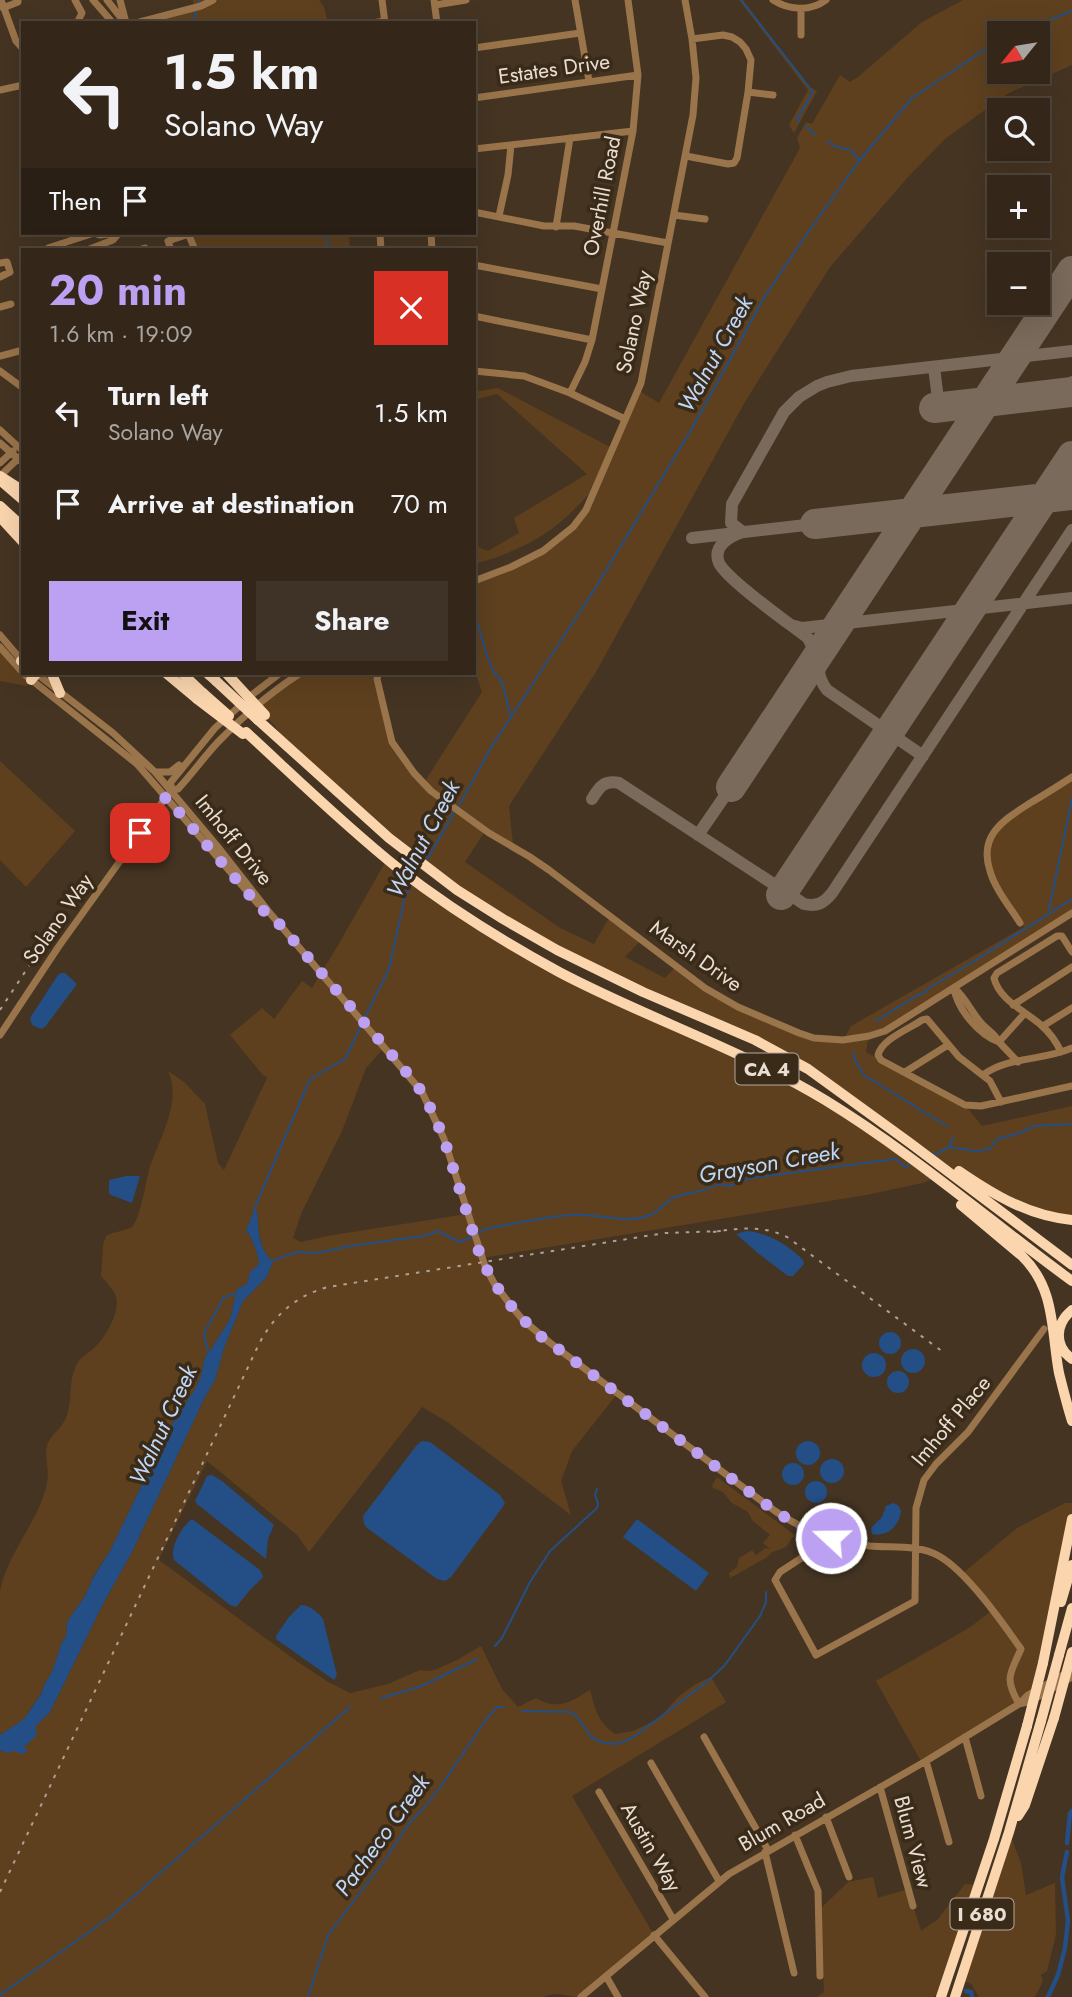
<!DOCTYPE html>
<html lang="en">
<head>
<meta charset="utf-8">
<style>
  :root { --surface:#34271a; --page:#3f3327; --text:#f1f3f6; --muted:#a9a5a2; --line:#4e4439; --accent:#bca0f2 }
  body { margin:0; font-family:Jost,sans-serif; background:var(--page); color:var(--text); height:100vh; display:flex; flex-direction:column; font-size:26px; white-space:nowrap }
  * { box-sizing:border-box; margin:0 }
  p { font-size:23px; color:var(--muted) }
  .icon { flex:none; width:38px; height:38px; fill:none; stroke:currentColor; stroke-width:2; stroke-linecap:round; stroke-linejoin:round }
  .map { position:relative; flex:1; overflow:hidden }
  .side { position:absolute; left:21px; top:248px; width:455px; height:427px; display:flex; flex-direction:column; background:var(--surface); border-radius:0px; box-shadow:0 7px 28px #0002,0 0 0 2px var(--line) }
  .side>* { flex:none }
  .guide { position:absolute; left:21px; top:21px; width:455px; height:214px; border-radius:0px; box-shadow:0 7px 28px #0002,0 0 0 2px var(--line); background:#34271a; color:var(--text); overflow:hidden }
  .needle { width:46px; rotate:240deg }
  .tools { position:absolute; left:987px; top:21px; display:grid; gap:14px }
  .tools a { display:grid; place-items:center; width:63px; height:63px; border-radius:0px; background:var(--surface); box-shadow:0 7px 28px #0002,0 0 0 2px var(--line); font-size:35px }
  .pin { position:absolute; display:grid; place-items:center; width:60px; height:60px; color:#fff; margin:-30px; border-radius:14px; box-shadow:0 4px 10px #0006 }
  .me { position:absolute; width:77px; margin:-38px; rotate:291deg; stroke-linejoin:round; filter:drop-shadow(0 0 5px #0008) }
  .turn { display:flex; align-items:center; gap:24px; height:147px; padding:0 28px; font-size:32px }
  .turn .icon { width:91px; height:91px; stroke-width:2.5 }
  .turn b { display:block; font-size:49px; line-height:60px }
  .then { display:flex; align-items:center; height:66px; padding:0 28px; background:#0003; gap:14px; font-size:26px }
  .round { display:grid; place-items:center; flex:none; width:74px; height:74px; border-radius:0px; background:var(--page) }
  .head { display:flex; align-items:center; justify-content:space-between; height:119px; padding:0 28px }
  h1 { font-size:42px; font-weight:700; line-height:52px; color:var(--accent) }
  .action { display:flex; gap:14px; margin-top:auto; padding:14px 28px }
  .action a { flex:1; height:80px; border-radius:0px; background:var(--accent); color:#111; font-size:28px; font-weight:700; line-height:80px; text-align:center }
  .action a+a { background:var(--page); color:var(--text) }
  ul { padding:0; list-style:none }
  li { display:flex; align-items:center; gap:21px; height:91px; padding:0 28px }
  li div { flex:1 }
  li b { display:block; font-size:26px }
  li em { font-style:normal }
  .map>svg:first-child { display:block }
  .green { fill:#5e401e; fill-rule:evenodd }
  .water { fill:#234f86 }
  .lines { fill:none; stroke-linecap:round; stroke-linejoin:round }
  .stream { stroke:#234f86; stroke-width:2 }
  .canal { stroke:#234f86; stroke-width:4.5 }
  .taxiway { stroke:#7a6a5b; stroke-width:12 }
  .runway { stroke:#7a6a5b; stroke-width:30 }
  .minor { stroke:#9a744b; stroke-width:7 }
  .highway { stroke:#fad5ae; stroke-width:10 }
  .rail { stroke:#aea194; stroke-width:2; stroke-dasharray:3.5 7; stroke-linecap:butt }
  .highway-bridge { stroke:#fad5ae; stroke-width:10 }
  .route { stroke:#bca0f2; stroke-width:12; stroke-dasharray:0 21.6 }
  .labels { text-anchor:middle; stroke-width:7; stroke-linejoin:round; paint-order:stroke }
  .shield { fill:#3a2a18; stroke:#b4a89b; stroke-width:2 }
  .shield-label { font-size:19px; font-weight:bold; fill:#e9ded3 }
  .street-label { font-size:21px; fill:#e9ded3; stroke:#3a2a18 }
  .water-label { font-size:23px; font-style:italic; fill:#bed7f9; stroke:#3a2a18 }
</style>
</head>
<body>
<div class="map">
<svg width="1072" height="1997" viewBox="0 0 1072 1997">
  <rect width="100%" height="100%" fill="#453422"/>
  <path class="green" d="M193 0H319L324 7 328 23H136L194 7Z
    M739 0H743L808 86 817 91 794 133 789 125 808 90Z
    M963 0H1072V65L1007 94 945 139 908 177 830 267 746 400 596 672 509 806 513 844 485 831 465 862 560 928 594 944 610 916 641 940 625 957 665 978 676 966 705 988 799 1033 843 1040 851 1026 1024 927 990 874 987 861 993 832 1072 777V913L895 1026 869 1036 866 1052 965 1105 982 1126 1072 1106V1220L970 1187 779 1053 557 950 457 890 291 750 275 726 256 706 299 674H372L385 725 392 742 425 784 427 778 482 692 474 669V581L527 560 573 527 594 489C582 501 571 514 558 524 535 543 504 556 474 564V536L478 547 488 551 519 533 514 518 587 474 497 394 474 400V392L498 388 612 448 638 390 659 403 800 148 797 138 806 122 812 124 840 75 850 82 858 77 922 22ZM999 33H1038V72H999Z
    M188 233H349L350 250H195Z
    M0 647 31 680 27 686 0 681Z
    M0 761 75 831 26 887 0 860Z
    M387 859 511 945 824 1100 935 1178 923 1183 866 1195 482 1258 512 1307 617 1394 572 1451 561 1481 571 1515 446 1421 422 1407 309 1552 297 1535 207 1461 160 1557 159 1560 298 1662 328 1682 350 1693 388 1684 420 1670 429 1671 435 1670 457 1660 481 1646 502 1689 518 1707 536 1698C557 1711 571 1702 590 1690 596 1711 597 1721 615 1734L633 1731 660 1718 678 1697 696 1684 711 1677 726 1702 572 1796 654 1935 581 1997C565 1997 559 1990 543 1997H0V1750L6 1753 28 1744 35 1727 50 1712 103 1604 132 1552 204 1399 215 1380 224 1348 243 1301 266 1278 273 1262C263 1254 259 1238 258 1225 257 1217 259 1215 255 1208L245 1233 248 1232C252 1239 259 1256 259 1264L250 1272 247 1284 237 1289 230 1319 210 1351 205 1357 201 1376 194 1391 179 1412 166 1435 110 1551 94 1575 85 1596 67 1622 66 1637 62 1642 52 1672 44 1685 41 1693 24 1719 0 1735C0 1701 0 1667 0 1633 0 1620 0 1604 0 1591 8 1551 39 1522 47 1483 50 1471 44 1459 47 1446 50 1435 60 1430 65 1420 73 1404 68 1384 75 1368 79 1357 85 1356 93 1349 104 1340 121 1312 116 1297 114 1290 106 1282 101 1276L103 1245 106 1236C113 1232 128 1230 132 1227 140 1219 146 1182 149 1170 158 1141 183 1101 168 1071L184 1082 205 1104 218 1163 224 1170 267 1078 262 1074 230 1035 262 1008 274 1019 302 981 312 988 337 947ZM384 1048 422 1092 434 1115 467 1214 327 1236 301 1242 293 1238 301 1214 342 1131 366 1068Z
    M717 1477 796 1536V1537H793L787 1546 779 1550 772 1552 766 1558 730 1578 729 1573 737 1567 739 1558 752 1550 756 1555 765 1548 770 1549 763 1543 770 1535 752 1520 748 1512 732 1503 723 1492 713 1488 712 1486Z
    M1065 1503H1072V1519L1037 1690 922 1763 876 1681 969 1628 991 1611 962 1574 1017 1528Z
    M1009 1832 1021 1863 1026 1895 1055 1883 1056 1934 1047 1971 1041 1975 1043 1981 1035 1997H979L971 1984 960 1979Z
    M873 1877 878 1898 908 1889 921 1931 938 1919 965 1884 978 1885 943 1992 933 1997H817L824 1992 820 1909 848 1882Z"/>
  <path class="water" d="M61 973H65L77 984 45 1027 41 1029 32 1025 30 1018 58 975Z
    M126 1176H140L132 1203 111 1195 109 1193V1180Z
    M255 1207C259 1215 257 1217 258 1224 258 1237 263 1254 273 1262L266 1278 243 1301 224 1348 215 1380 204 1399 132 1552 103 1604 50 1712 35 1727 37 1735 24 1747 28 1751 22 1754 14 1751 6 1753 0 1750V1735L24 1719 41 1694 44 1685 52 1672 62 1642 66 1637 67 1622 85 1596 94 1576 110 1551 166 1435 179 1412 194 1391 201 1376 205 1357 210 1351 230 1319 237 1289 247 1284 250 1272 259 1264C259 1256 252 1239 248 1232L245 1234Z
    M747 1231C768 1233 788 1245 803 1260L804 1264 793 1276H788L759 1254 736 1234Z
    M879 1343a11 11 0 1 1 22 0a11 11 0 1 1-22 0Z
    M901 1361a12 12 0 1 1 24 0a12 12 0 1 1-24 0Z
    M862 1365a12 12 0 1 1 24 0a12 12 0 1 1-24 0Z
    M887 1382a11 11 0 1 1 22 0a11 11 0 1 1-22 0Z
    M422 1441 430 1442 500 1495 505 1503 502 1508 451 1577 445 1581 437 1579 367 1528 364 1524 363 1516 416 1446Z
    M796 1453a12 12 0 1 1 24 0a12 12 0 1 1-24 0Z
    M820 1471a12 12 0 1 1 24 0a12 12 0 1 1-24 0Z
    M782 1474a11 11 0 1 1 22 0a11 11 0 1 1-22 0Z
    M212 1475 222 1481 274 1525 268 1539 266 1559 197 1504 195 1501 207 1476Z
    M805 1492a11 11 0 1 1 22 0a11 11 0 1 1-22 0Z
    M893 1503 898 1505 901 1511C899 1526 888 1537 872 1534L871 1528 882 1517 886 1506Z
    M192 1519 260 1570 263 1577 250 1590 236 1607 230 1605 174 1560C169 1548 182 1526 192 1519Z
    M637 1519 709 1573 696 1591 623 1537Z
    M301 1605C309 1605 319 1613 323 1619L337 1675 334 1680 276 1639V1636L289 1617Z"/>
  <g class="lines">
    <path class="stream" d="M741 0 813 92 797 119 799 121
      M198 3 199 0
      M193 23 196 11
      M1016 33 1072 11
      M806 127 815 134
      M827 141C830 143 833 146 837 147 851 152 849 144 859 161
      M325 233 329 250
      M474 610 486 653 493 671 502 682 511 717
      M458 807 492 746 596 587 691 430 765 296 802 241 859 161 912 98 999 40
      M426 861 455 811
      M1049 910 1072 798
      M364 1019 389 969 405 896 412 884
      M876 1021 916 996 924 993 930 987 968 965 1072 899
      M854 1053 855 1061 864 1075 947 1126
      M949 1147 953 1138
      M934 1155 949 1147 976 1151 990 1149 997 1139 1020 1133 1034 1126 1072 1124
      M255 1207 310 1079 345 1059 362 1024
      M478 1233 485 1229C513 1224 542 1217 571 1215 597 1212 627 1226 652 1214 660 1211 665 1202 673 1198 688 1191 704 1193 719 1184L729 1186 751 1178 896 1159 905 1167 912 1163
      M271 1261 297 1252 317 1253 350 1246 424 1236 438 1231 459 1242 474 1236
      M209 1355 204 1333 224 1297 235 1294
      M495 1646 502 1638 530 1582 550 1551 597 1508 598 1504 595 1494 597 1489
      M381 1698 422 1686 477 1659
      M522 1711 571 1712 579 1719 591 1737 604 1743 617 1744 632 1738 707 1682 725 1665 760 1616 766 1602V1592
      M0 1995 110 1917 350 1707
      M308 1997 328 1935 386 1858 411 1821 423 1809 441 1786 485 1721 497 1707H504"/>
    <path class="canal" d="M1067 1843 1070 1813 1072 1811
      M966 1991 971 1992 972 1997
      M1048 1997 1058 1975 1065 1948 1068 1921 1062 1877 1067 1852"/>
    <path class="taxiway" d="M934 367 939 407
      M1065 393 1072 382
      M743 532 731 523 732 504 784 412 799 397 817 386 827 382 851 376 1072 351
      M743 532C730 536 712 546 719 563 727 580 790 624 808 638L814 650 811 665
      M692 538 815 524
      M791 625 802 628 1072 598
      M825 644C818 661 815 674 827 690L923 756
      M592 799C599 787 604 780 619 783L804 904C817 907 824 903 832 893L1072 530
      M698 835 731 787"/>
    <path class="runway" d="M934 408 1072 392
      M815 524 1072 495
      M731 787 1072 271
      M781 895 1072 456"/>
    <path class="minor" d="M1 0 16 41 23 49
      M75 0 82 13 77 23
      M93 0 113 23
      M107 0 125 23
      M120 0 125 19
      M382 0 385 23
      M434 0 437 23
      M575 0 589 81
      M773 0C789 10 810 12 826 0
      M435 5 466 0
      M3 8 18 2V0
      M801 9V35
      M136 23 201 6 213 0
      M373 23 384 21
      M474 48 580 33
      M0 90 23 85
      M748 92 773 95
      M474 98 638 75
      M474 149 633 131
      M686 156 728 164 734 163 737 158 748 92 751 60 746 49 740 42 732 37 723 35 692 39
      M474 212 544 226H574L668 243
      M674 215 705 219
      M499 216 508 175 511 145
      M556 227 570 138
      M188 233 195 250
      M380 233 381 250
      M431 233 432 250
      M48 250V248L94 233 100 235 119 233 113 240 87 250
      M139 250 145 248
      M171 250 168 241 189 234
      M0 263 7 262 10 272 0 277
      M474 265 602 289
      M0 307 11 304
      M474 316 592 340
      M0 356 23 350
      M0 371 23 388
      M474 371 524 376 570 393 625 419
      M570 393 585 362 592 340 633 131 638 75 628 0
      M0 430 23 451
      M0 443 23 463
      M0 463 13 451
      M0 476 23 454
      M474 581 511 567 543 551 573 527 586 510 592 496 641 383 693 115 696 78 692 39 685 0
      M0 635 23 662
      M0 647 23 673
      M24 674 137 764 258 904
      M37 674 113 733 155 772 218 847 269 912 422 1092 444 1139 485 1266 494 1283 512 1307 523 1320 549 1342 775 1511C804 1531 835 1542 870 1546 893 1548 918 1544 939 1556 967 1572 1002 1622 1021 1649 1010 1674 1004 1678 1019 1704L926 1761 729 1874 581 1997
      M378 674 377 679 392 742 414 773 431 791 489 833 530 857 549 870 705 988 738 1007 799 1033 814 1038 843 1040 869 1036 885 1031 1072 913
      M156 772H170L179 765
      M171 790 178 789C192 774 204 757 218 742 242 717 270 693 299 674
      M1020 923C1010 907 995 889 990 871 978 835 1004 820 1030 803 1044 795 1058 786 1072 777
      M954 988C966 997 972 1014 983 1025 989 1031 995 1034 999 1042 979 1035 957 1009 954 988Z
      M1013 1005 1072 967
      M1043 1026 1072 1008
      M0 1035 59 946 171 790V782L215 728 253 694 279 674
      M1061 1052C1057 1043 1049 1032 1041 1025 1025 1011 999 1000 994 978L997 973 1057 936H1062L1072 952
      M1018 1062 999 1042 1025 1013
      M905 1072 948 1045
      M983 1075C1008 1056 1044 1061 1072 1048
      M1001 1102 990 1081 959 1057 927 1019 922 1020C909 1029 882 1039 878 1055L881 1060 965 1105 981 1106 1072 1086
      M814 1533 803 1557 780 1572 775 1580 816 1655 915 1601 916 1508 924 1480 936 1464 968 1432 1044 1329
      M1068 1672 1028 1695 1019 1704 1031 1701 1072 1677
      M704 1737 768 1850
      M965 1737 981 1796
      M926 1761 949 1842
      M651 1763 719 1881
      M880 1787 913 1906
      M599 1792 673 1919
      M826 1817 849 1877
      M795 1835 818 1891 820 1976
      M765 1852 794 1973
      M654 1935 705 1997
      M606 1976 618 1997"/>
    <path class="highway" d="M0 480 23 500
      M0 506 23 527
      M0 517 23 542
      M21 661H23
      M52 674 60 693
      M167 674 197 699
      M183 674 203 693
      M208 674 216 681
      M31 680 36 674
      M258 720 389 838 457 890 503 919 557 950 643 992 755 1040 808 1069 910 1143 1072 1265
      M246 732C296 778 345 826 399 869 449 908 504 942 559 972 646 1018 741 1049 825 1100 912 1153 990 1221 1072 1281
      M959 1171C994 1195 1029 1216 1072 1220
      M961 1205 1022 1256C1056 1289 1051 1331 1059 1373 1063 1389 1067 1405 1072 1421
      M1072 1310C1055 1324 1054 1346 1072 1359
      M1061 1602 1072 1565
      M1059 1655 1072 1608
      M1043 1663 1072 1519
      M1018 1816 1025 1805 1054 1718
      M941 1997 994 1839 1027 1726
      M955 1997 1009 1832 1041 1721"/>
    <path class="rail" d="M0 1010 40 949
      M713 1232C740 1228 762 1225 787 1237L943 1352
      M0 1892 258 1346C273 1316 295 1296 328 1287L665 1233 721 1231"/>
    <path class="highway-bridge" d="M0 476 17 487
      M227 674 265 715
      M216 681 258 720
      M203 693 229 716
      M197 699 243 734
      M1054 1718 1072 1652
      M1041 1721 1059 1655
      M1027 1726 1043 1663"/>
  </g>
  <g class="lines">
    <path class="route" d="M140 833 166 797 246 891 264 911 269 912 399 1063 422 1092 434 1115 444 1139 481 1258 494 1283 512 1307 535 1332 549 1342 775 1511 805 1530 831 1538"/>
  </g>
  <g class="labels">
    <g class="shield">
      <rect x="735.5" y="1053.5" width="63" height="31" rx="5"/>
      <rect x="950.5" y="1898.5" width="63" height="31" rx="5"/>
    </g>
    <g class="shield-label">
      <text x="767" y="1076">CA 4</text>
      <text x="982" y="1921">I 680</text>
    </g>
    <g class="street-label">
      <text transform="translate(554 69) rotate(-8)" y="7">Estates Drive</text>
      <text transform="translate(602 196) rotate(-79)" y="7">Overhill Road</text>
      <text transform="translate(634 322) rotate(-78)" y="7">Solano Way</text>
      <text transform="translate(234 840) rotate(51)" y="7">Imhoff Drive</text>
      <text transform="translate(58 919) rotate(-55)" y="7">Solano Way</text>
      <text transform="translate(696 956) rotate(35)" y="7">Marsh Drive</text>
      <text transform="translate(951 1421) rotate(-50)" y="7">Imhoff Place</text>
      <text transform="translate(782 1822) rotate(-30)" y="7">Blum Road</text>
      <text transform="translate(913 1842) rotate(75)" y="7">Blum View</text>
      <text transform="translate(651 1847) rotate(60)" y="7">Austin Way</text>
    </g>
    <g class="water-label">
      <text transform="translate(715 354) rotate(-61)" y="8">Walnut Creek</text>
      <text transform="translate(423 839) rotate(-62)" y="8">Walnut Creek</text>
      <text transform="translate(769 1163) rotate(-10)" y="8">Grayson Creek</text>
      <text transform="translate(163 1425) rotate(-65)" y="8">Walnut Creek</text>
      <text transform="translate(382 1835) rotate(-54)" y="8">Pacheco Creek</text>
    </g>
  </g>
</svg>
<div class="tools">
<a><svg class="needle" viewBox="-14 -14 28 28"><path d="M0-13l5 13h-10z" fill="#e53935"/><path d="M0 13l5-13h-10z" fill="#a9a5a2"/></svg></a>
<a><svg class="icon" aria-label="search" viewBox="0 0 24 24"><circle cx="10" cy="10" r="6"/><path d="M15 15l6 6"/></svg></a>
<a>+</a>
<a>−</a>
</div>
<div class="pin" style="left:140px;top:833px;background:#d93025"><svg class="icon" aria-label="arrive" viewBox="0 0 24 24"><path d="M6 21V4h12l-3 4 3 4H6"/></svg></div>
<svg class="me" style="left:831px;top:1538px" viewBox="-20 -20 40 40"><circle r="17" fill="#bca0f2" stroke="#fff" stroke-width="3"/><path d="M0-11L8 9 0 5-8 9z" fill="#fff"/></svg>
<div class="guide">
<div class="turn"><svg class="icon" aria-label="left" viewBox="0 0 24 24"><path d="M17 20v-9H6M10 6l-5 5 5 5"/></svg><div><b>1.5 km</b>Solano Way</div></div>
<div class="then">Then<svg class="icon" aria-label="arrive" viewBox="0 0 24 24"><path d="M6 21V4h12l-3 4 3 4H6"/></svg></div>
</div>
<section class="side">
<div class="head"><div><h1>20 min</h1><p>1.6 km · 19:09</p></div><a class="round" style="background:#d93025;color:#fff"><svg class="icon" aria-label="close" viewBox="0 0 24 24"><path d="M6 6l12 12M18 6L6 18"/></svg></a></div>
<ul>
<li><svg class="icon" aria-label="left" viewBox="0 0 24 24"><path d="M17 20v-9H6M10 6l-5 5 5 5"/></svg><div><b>Turn left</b><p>Solano Way</p></div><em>1.5 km</em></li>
<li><svg class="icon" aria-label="arrive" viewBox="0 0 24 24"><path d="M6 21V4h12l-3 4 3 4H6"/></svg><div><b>Arrive at destination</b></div><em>70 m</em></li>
</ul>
<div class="action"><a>Exit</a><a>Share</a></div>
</section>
</div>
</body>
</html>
